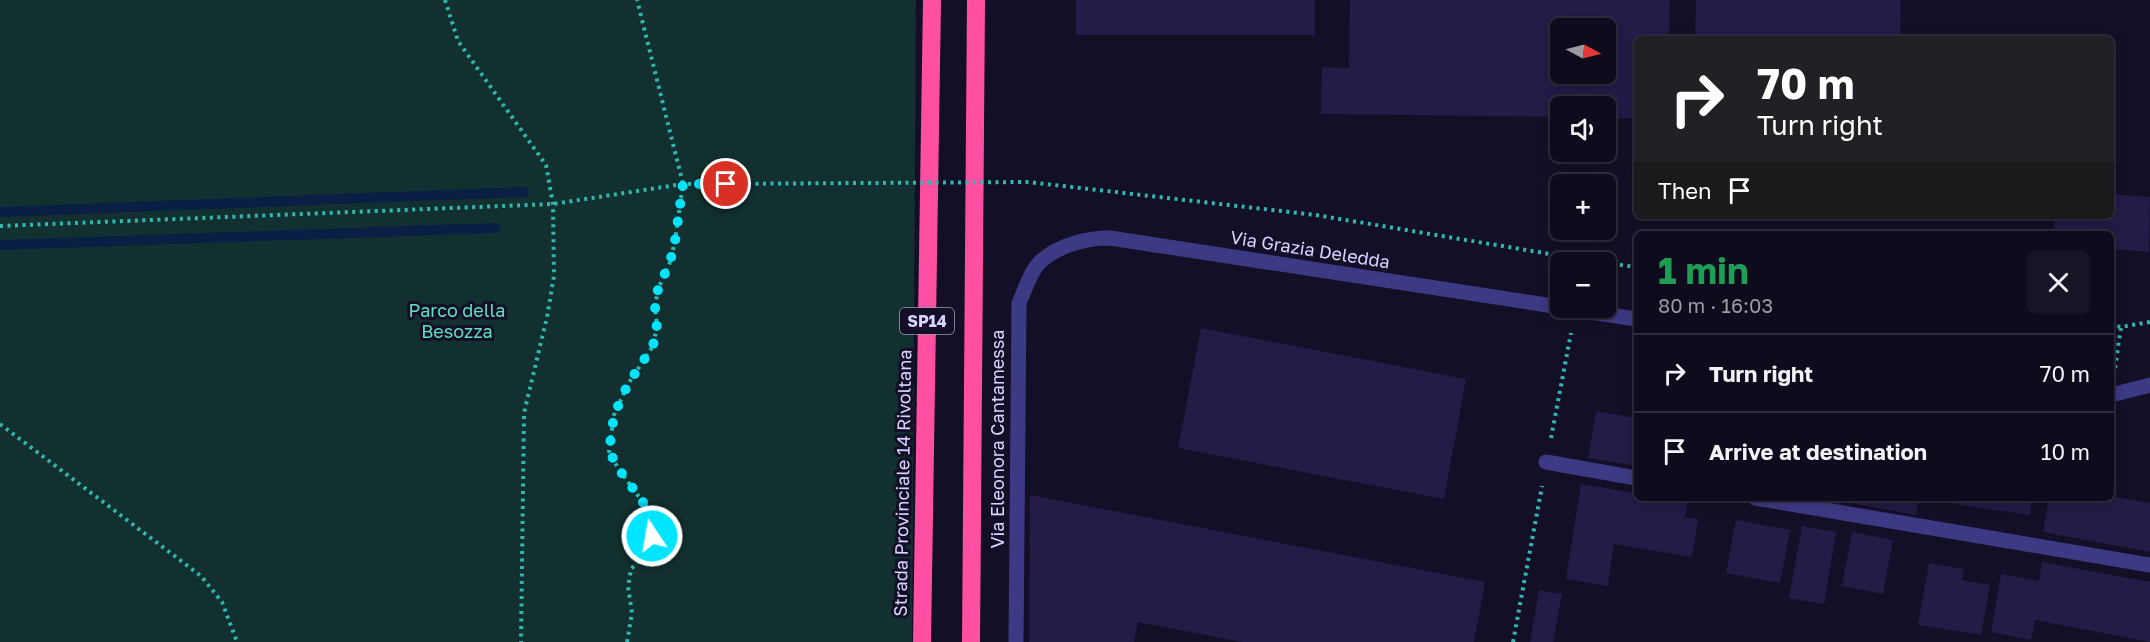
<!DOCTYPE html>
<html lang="en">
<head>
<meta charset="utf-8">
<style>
  :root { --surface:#0e0b1c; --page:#171425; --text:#f1f3f6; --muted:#9b9ba3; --line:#2e2b3b }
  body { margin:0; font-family:"Golos Text",sans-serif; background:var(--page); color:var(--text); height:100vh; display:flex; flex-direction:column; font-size:22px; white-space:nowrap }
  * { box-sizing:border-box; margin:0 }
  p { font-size:20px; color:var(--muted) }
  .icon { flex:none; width:33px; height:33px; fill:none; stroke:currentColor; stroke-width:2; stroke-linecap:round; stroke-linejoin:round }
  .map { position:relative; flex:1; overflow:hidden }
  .panel { position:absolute; left:1634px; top:231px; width:480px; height:270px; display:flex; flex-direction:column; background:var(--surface); border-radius:9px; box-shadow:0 3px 15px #0003,0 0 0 2px var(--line) }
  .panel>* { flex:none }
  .top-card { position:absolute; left:1634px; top:36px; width:480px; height:183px; border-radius:9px; box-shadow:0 3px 15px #0003,0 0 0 2px var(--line); background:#202124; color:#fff; overflow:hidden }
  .needle { width:39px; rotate:97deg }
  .buttons { position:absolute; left:1550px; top:18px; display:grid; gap:12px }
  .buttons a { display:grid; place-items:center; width:66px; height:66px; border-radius:9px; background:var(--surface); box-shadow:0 3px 15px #0003,0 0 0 2px var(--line); font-size:30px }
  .pin { position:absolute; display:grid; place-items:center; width:51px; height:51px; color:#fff; margin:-26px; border:3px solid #fff; border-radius:50%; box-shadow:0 2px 6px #0007 }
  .me { position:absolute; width:66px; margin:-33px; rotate:348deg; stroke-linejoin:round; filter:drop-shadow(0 0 4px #0008) }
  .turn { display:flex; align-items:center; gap:21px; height:126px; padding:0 24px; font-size:27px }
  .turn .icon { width:78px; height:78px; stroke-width:2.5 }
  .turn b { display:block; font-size:42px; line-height:51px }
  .then { display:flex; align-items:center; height:57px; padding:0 24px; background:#0003; gap:12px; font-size:22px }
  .round { display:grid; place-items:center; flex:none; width:63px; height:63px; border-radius:9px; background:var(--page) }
  .headline { display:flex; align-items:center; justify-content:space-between; height:102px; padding:0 24px }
  h1 { font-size:36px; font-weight:700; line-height:45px; color:#1e9e55 }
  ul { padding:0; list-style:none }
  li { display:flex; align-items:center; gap:18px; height:78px; padding:0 24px; border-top:2px solid var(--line) }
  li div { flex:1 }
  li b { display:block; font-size:22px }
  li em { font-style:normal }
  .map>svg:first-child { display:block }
  .green { fill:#12302f }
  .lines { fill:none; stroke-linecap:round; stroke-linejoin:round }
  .stream { stroke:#0a1f44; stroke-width:10 }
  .building { fill:#241b47; fill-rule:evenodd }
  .path { stroke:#2fb8b0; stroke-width:4; stroke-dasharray:3 4.5; stroke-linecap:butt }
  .street { stroke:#3d3a85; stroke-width:15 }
  .highway { stroke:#ff4fa3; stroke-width:18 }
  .path-bridge { stroke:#2fb8b0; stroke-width:4; stroke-dasharray:3 4.5; stroke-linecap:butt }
  .route { stroke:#00e5ff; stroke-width:10; stroke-dasharray:0 18 }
  .labels { text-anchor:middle; stroke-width:6; stroke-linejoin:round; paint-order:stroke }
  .shield { fill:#130f26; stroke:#9e99be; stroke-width:1.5 }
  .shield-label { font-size:16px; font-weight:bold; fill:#d9d4ff }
  .street-label { font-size:18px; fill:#d9d4ff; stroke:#130f26 }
  .park-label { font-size:18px; fill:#5fe0c0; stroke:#130f26 }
</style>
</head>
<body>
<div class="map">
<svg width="2150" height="642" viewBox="0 0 2150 642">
  <rect width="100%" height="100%" fill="#130f26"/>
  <path class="green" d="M0 0H916L912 642H0Z"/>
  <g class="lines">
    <path class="stream" d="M0 212 524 192
      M0 245 496 228"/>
  </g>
  <path class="building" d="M1076 0H1315V35H1076Z
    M1350 0H1670L1669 39H1636V118H1605V106H1560V117L1321 114 1322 67 1349 68ZM1560 28H1605V74H1560Z
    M1696 0H1901L1900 39H1695Z
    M2110 194 2150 197 2149 252 2110 249V234H2054L2055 216H2110Z
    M1201 328 1466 379 1444 499 1178 448Z
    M1596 411 1636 418V466L1588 458Z
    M1581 484 1636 493V498L1688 501 1685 517 1698 519 1692 557 1614 544 1608 586 1566 579Z
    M1030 495 1485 582 1474 642H1242L1138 622 1134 642H1029Z
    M2110 496 2150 503V552L2043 532 2049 498H2110Z
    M1824 498H1919L1916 515Z
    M1955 498H2032L2030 515 1954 504Z
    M1736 520 1790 530 1780 583 1726 573Z
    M1802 526 1836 532 1824 604 1789 598Z
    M1852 532 1893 540 1883 594 1842 586Z
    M2042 562 2150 582V642L2035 620 2031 640 1991 632 2001 574 2039 581Z
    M1929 563 1964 569 1962 580 1990 585 1981 635 1918 625Z
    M1539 590 1562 594 1553 642H1530Z"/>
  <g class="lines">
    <path class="path" d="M445 0 458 41 546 165 553 204 554 276 547 317 524 413 521 642
      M1316 215 1598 262
      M0 226 553 204 683 184H703
      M1605 263 1636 267
      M2110 325 2121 327 2150 322
      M2115 368 2121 327
      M0 424 201 576 222 602 237 642
      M1551 438 1571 333
      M627 642 632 613 628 587 631 569 648 551 652 535 650 512 618 468 609 451 614 415 628 384 653 346 657 325 655 307 658 289 670 262 675 241 683 184 637 0
      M1513 642 1542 486"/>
    <path class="street" d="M1564 308 1636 319
      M2111 395 2150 385
      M1546 462 1636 478
      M1755 498 2150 565
      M1016 642 1019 303C1025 290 1030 272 1040 262 1058 245 1087 238 1110 238L1560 307"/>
    <path class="highway" d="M922 642 932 0
      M971 642 976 0"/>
    <path class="path-bridge" d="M703 184 1028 182 1316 215"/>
  </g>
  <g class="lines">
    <path class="route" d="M652 536 650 512 618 468 609 451 614 415 628 384 653 346 657 324 655 307 658 289 670 262 675 241 683 184H726"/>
  </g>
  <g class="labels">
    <rect class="shield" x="900" y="308" width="54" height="26" rx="4.5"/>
    <g class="shield-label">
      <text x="927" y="327">SP14</text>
    </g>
    <g class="street-label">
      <text transform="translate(1310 250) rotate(9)" y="6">Via Grazia Deledda</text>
      <text transform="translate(998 439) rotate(-90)" y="6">Via Eleonora Cantamessa</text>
      <text transform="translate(903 483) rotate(-89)" y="6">Strada Provinciale 14 Rivoltana</text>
    </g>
    <g class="park-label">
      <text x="457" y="317">Parco della<tspan x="457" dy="21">Besozza</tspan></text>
    </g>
  </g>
</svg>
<div class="buttons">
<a><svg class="needle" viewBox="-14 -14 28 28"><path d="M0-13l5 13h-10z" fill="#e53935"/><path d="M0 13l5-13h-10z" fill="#9b9ba3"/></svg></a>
<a><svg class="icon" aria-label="sound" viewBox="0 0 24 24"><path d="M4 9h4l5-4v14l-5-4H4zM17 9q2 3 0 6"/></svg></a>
<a>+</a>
<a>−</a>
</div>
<div class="pin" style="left:726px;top:184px;background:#d93025"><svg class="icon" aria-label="arrive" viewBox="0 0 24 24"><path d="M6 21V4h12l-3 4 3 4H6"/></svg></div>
<svg class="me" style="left:652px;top:536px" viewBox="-20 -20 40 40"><circle r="17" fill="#00e5ff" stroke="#fff" stroke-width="3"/><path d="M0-11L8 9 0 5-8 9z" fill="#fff"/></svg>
<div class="top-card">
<div class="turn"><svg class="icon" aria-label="right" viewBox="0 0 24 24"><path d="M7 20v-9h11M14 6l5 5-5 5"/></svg><div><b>70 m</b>Turn right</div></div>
<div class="then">Then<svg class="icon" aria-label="arrive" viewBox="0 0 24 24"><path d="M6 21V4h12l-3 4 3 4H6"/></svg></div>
</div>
<section class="panel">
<div class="headline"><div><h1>1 min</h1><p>80 m · 16:03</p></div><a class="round"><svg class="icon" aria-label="close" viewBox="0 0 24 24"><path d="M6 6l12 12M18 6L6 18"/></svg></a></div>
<ul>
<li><svg class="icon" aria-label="right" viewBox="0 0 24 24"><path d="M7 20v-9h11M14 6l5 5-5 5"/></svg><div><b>Turn right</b></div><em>70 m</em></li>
<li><svg class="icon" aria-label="arrive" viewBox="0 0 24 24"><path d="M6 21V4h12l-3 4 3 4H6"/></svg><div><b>Arrive at destination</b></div><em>10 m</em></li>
</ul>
</section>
</div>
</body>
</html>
